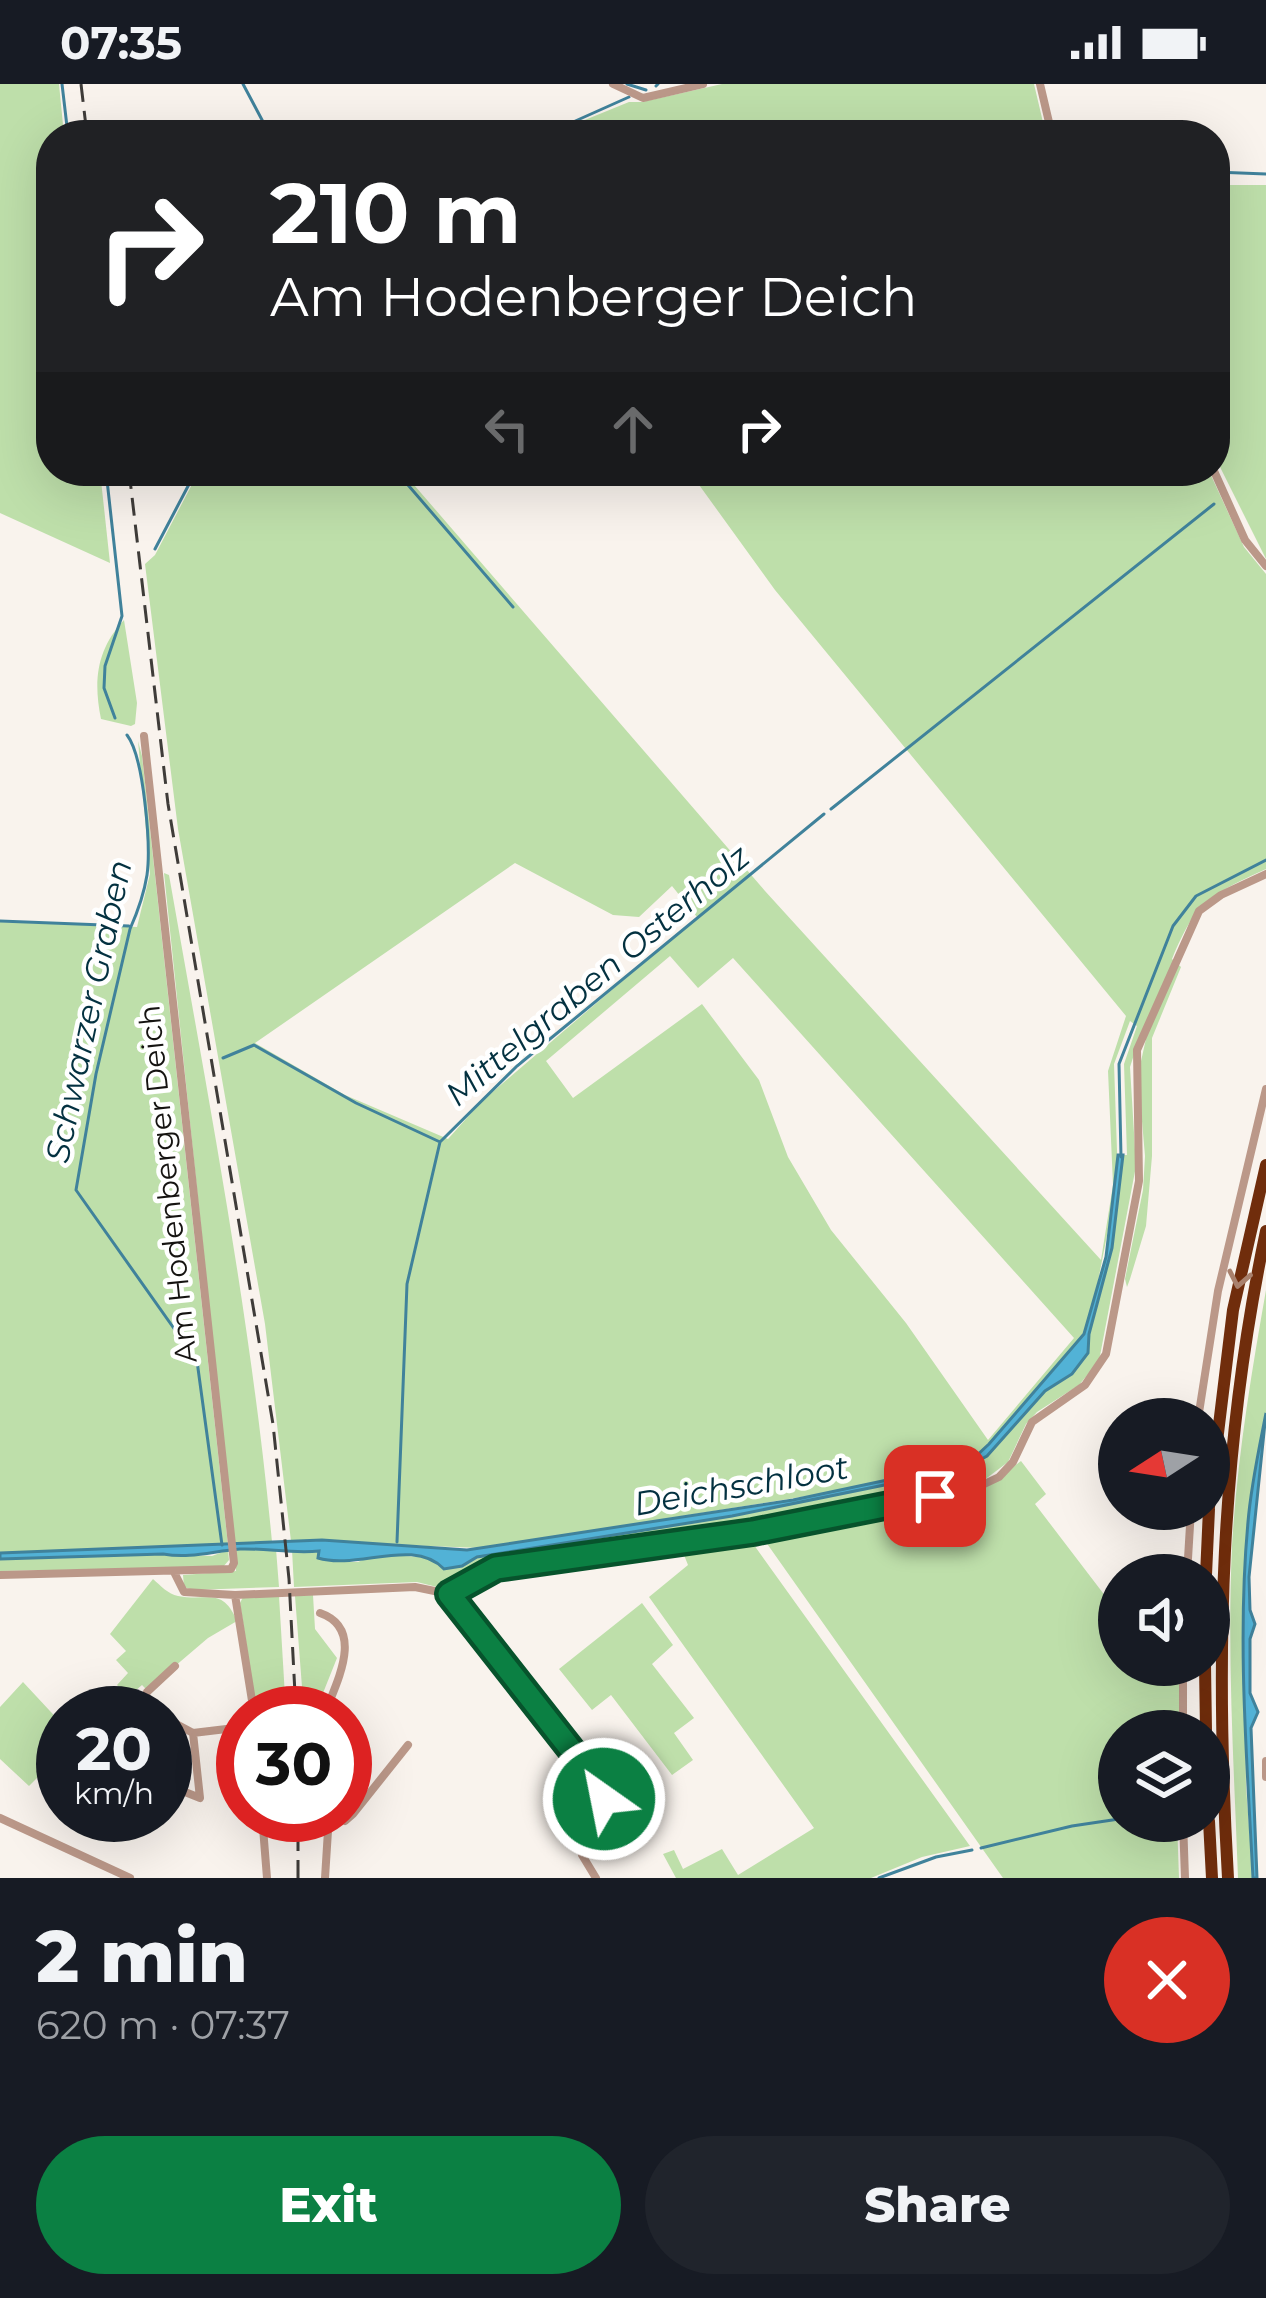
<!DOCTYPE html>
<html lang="en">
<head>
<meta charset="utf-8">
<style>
  :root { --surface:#171b24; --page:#20242c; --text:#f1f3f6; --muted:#9ea1a6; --accent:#0b8043 }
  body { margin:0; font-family:Montserrat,sans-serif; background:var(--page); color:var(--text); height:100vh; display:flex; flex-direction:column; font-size:45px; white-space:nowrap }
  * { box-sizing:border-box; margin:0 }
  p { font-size:39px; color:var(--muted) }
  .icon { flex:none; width:66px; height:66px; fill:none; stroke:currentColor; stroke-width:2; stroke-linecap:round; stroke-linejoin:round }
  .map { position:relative; height:1794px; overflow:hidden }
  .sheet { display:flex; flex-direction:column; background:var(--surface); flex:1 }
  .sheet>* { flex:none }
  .banner { position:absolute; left:36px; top:36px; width:1194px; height:366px; border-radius:48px; box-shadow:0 12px 48px #0002; background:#202124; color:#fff; overflow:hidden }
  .needle { width:78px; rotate:258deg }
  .tools { position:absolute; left:1098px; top:1314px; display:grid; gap:24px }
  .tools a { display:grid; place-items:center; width:132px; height:132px; border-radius:50%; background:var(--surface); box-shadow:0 12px 48px #0002; font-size:60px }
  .speed { position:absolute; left:36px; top:1602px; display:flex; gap:24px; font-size:60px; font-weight:700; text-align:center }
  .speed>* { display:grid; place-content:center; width:156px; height:156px; border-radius:50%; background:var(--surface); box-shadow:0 12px 48px #0002; line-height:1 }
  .speed small { font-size:30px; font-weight:400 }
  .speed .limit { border:18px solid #d22; background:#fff; color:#111 }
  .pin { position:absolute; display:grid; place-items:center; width:102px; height:102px; color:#fff; margin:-51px; border-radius:24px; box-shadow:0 6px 18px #0006 }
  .me { position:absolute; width:132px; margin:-66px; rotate:327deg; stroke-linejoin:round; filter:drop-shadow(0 0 9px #0008) }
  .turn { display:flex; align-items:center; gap:42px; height:252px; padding:0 36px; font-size:54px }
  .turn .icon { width:156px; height:156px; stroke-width:2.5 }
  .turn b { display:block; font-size:84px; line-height:102px }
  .lanes { display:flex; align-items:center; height:114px; padding:0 36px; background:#0003; justify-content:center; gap:60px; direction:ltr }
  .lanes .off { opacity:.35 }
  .round { display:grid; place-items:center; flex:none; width:126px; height:126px; border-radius:63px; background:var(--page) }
  .headline { display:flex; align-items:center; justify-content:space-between; height:204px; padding:0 36px }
  h1 { font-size:72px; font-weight:800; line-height:90px }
  .button { display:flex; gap:24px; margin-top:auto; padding:24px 36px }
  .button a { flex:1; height:138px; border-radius:72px; background:var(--accent); color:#fff; font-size:48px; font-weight:800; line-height:138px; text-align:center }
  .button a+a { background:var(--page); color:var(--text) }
  .status { display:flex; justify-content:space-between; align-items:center; height:84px; padding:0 60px; background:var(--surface); direction:ltr }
  .status svg { height:33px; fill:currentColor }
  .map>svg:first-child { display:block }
  .green { fill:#bedfaa; fill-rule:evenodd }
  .water { fill:#52b2d6; stroke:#40829b; stroke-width:3 }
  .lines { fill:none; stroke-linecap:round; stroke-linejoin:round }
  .stream { stroke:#40829b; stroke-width:3 }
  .minor { stroke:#bb9889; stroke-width:8 }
  .highway { stroke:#702d0c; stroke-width:12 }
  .rail { stroke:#3f3c39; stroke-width:3; stroke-dasharray:18 9; stroke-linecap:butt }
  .oneway { stroke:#a9816d }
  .route-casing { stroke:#07532c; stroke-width:30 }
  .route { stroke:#0b8043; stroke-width:21 }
  .labels { text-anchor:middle; stroke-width:9; stroke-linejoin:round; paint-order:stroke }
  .street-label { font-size:30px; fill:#151311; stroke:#fff }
  .water-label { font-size:33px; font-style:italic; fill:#033140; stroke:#fff }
</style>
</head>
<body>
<div class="status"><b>07:35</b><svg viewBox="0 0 49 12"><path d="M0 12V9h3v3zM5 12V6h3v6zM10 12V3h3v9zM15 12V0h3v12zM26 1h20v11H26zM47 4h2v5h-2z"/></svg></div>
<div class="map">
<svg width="1266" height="1794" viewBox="0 0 1266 1794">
  <rect width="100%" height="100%" fill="#f9f3ed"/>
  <path class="green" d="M0 0H59L64 51H51V387H100L110 479 0 429Z
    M722 0H1034L1046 51H548L629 18H642Z
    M1215 101H1266V475L1215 373Z
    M199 387H402L765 807 1101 1176 1113 1101 1108 987 1126 932 775 506 689 387H1209L1244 463 1266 490V785C1208 812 1197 816 1172 875L1181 883 1152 954V1072L1146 1142 1130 1195 1127 1203 1125 1195 1143 1106 1145 1072 1138 991 1147 950 1142 946 1130 983 1136 1082 1099 1277 1079 1301 1037 1328 1026 1340 1008 1378 979 1400 758 1443 497 1480 445 1505 417 1498 294 1503 292 1466 320 1467 342 1478H358L376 1470 434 1474 444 1485 477 1473 732 1432 963 1385 987 1372 1045 1307 1072 1290 1088 1269 1089 1251 1112 1164 1123 1071H1127L1124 980 1137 942 1130 937 1114 980 1118 1095 1091 1233C1071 1283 1013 1336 975 1373L958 1381 851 1405 482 1464 291 1457 265 1240 178 745 145 480 155 471ZM515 779 613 831 639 833 672 802 697 833 482 1017 448 1055 345 1011 255 959ZM670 872 698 904 733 874 1074 1254 988 1356 906 1239 831 1146 788 1073 759 996 702 920 573 1014 546 977Z
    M124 536 137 619 135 640 131 642 101 635C93 596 97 565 124 536Z
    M138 657 142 672 228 1461 0 1469V838L137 843 150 790Z
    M164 789 169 791C208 1013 251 1234 272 1458L234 1460Z
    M1266 1206V1329L1248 1435 1244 1512 1246 1703 1253 1794H1238C1234 1684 1227 1573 1232 1462 1237 1376 1251 1291 1266 1206Z
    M1021 1377 1046 1410 1035 1420 1119 1530V1581H1160L1170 1593H1179V1647H1119V1710L1111 1720 1119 1719V1737H1177L1179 1794H1003L763 1454V1449L982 1406Z
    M750 1452 754 1461 970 1762 922 1773 871 1794H676L663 1770 674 1766 683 1785 722 1765 738 1791 814 1744 649 1513 688 1481 680 1461Z
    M235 1465H276L279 1503 193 1506 184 1503 183 1491 236 1487Z
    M228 1466 229 1476 223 1483 0 1487V1475L163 1470 212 1472Z
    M153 1495C161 1502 168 1510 178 1512 208 1518 222 1502 237 1537L208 1554 147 1606 142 1601 128 1613 117 1601 128 1589 116 1576 126 1567 110 1550Z
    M313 1511 315 1545 337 1574 315 1629H304L295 1512Z
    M279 1512 286 1629H257L240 1519 243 1513Z
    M642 1519 673 1561 652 1580 694 1634 674 1649 693 1676 672 1691 611 1611 592 1626 559 1585Z
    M23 1598 63 1641V1668L29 1702 0 1675V1623Z"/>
  <path class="water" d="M1118 1071H1123L1112 1164 1089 1250 1088 1269 1072 1290 1045 1307 987 1372 963 1385 732 1432 477 1473 462 1482 444 1485C413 1453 358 1486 318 1474L319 1467C293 1470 266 1464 240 1465 213 1467 191 1475 163 1470L0 1475V1469L322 1456 467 1466 793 1416 958 1381 975 1373 989 1360 1084 1250 1106 1173Z
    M1266 1329 1249 1493 1250 1526 1255 1540 1250 1555V1609L1258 1628 1251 1644 1257 1794H1253C1247 1677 1237 1556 1248 1438 1251 1401 1259 1365 1266 1329Z"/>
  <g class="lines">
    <path class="stream" d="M62 0 68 51
      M243 0 270 51
      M627 0 646 6
      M656 2 658 0
      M544 51 629 13
      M1215 88 1266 90
      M106 387 122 532 105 582 104 604 115 634
      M396 387 513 523
      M155 465 196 387
      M127 651C144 673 151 762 147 791 144 810 138 827 130 845L96 990 76 1106 197 1277 222 1461
      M831 725 1214 420
      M0 837 129 842
      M223 974 254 961 356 1019 440 1058
      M1121 1073 1119 980 1173 842 1196 812 1266 776
      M397 1458 407 1200 440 1058 517 982 824 730
      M981 1764 1072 1742 1119 1735
      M879 1794 936 1773 972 1766"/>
    <path class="minor" d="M613 0 643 14 703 0
      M1040 0 1052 51
      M1214 387 1245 456 1266 482
      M1198 1335 1218 1207 1266 1005
      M174 1488 184 1508 235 1511 415 1503 449 1510 496 1484 753 1448 978 1403 999 1393 1013 1378 1032 1338 1085 1301 1106 1270 1139 1097 1137 966 1199 827 1221 811 1266 790
      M0 1491 231 1485 234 1479 144 652
      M1187 1491 1191 1425
      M449 1510 602 1705 604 1715 582 1771 596 1794
      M235 1511 254 1629
      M320 1529C366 1545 336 1599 325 1629
      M144 1621 160 1629
      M140 1629 147 1608 175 1582
      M165 1634 193 1649 243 1643
      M1183 1647V1581
      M1266 1677V1693
      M165 1700 200 1714 193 1649
      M262 1731 267 1794
      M338 1731 345 1737 353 1730 408 1661
      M0 1734 130 1794
      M1183 1737 1185 1794
      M325 1794 329 1731"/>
    <path class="highway" d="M1209 1423 1233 1226 1266 1081
      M1206 1491 1209 1425
      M1205 1581 1206 1647
      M1209 1737 1212 1794
      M1228 1794C1215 1572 1220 1365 1266 1147"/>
    <path class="rail" d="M81 0 87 51
      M129 387 168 720 273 1340 289 1495 296 1629
      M298 1794V1731"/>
  </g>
  <defs><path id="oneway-chevron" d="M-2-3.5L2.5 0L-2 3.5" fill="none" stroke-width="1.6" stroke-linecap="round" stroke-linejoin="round" transform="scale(3)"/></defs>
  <use class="oneway" href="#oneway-chevron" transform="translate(1239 1195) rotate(101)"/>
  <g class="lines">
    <g class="route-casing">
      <path id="route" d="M604 1715 602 1705 449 1510 496 1484 753 1448 935 1412"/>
    </g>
    <use href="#route" class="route"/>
  </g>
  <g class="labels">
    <g class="street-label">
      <text transform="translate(168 1100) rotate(-96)" y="10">Am Hodenberger Deich</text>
    </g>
    <g class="water-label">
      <text transform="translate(597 891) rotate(-40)" y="12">Mittelgraben Osterholz</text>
      <text transform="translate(88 927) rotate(-78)" y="12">Schwarzer Graben</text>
      <text transform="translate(741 1401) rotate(-10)" y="12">Deichschloot</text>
    </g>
  </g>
</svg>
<div class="tools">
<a><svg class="needle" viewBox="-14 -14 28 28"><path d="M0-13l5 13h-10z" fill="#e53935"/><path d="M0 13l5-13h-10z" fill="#9ea1a6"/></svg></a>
<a><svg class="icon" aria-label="sound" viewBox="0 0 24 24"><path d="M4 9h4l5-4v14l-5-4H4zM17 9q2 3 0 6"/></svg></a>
<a><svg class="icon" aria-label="layers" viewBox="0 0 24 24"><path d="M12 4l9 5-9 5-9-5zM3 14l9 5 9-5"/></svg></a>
</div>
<div class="speed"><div>20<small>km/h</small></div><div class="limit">30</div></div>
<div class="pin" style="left:935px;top:1412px;background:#d93025"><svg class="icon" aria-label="arrive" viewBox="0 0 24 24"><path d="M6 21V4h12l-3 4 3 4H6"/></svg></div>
<svg class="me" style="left:604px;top:1715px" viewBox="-20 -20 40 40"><circle r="17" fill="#0b8043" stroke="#fff" stroke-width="3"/><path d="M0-11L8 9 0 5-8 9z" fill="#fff"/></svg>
<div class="banner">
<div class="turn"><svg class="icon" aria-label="right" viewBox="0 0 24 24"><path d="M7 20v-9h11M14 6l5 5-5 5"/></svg><div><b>210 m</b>Am Hodenberger Deich</div></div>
<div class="lanes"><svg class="icon off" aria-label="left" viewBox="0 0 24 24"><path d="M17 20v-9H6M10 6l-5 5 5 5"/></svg><svg class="icon off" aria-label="ahead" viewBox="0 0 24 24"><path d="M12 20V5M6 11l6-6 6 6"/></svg><svg class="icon" aria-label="right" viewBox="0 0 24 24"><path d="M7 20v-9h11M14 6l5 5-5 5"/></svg></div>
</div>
</div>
<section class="sheet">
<div class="headline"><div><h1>2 min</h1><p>620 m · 07:37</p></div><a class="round" style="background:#d93025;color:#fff"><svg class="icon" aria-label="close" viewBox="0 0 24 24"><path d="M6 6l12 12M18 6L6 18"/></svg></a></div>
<div class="button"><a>Exit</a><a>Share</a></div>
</section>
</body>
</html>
